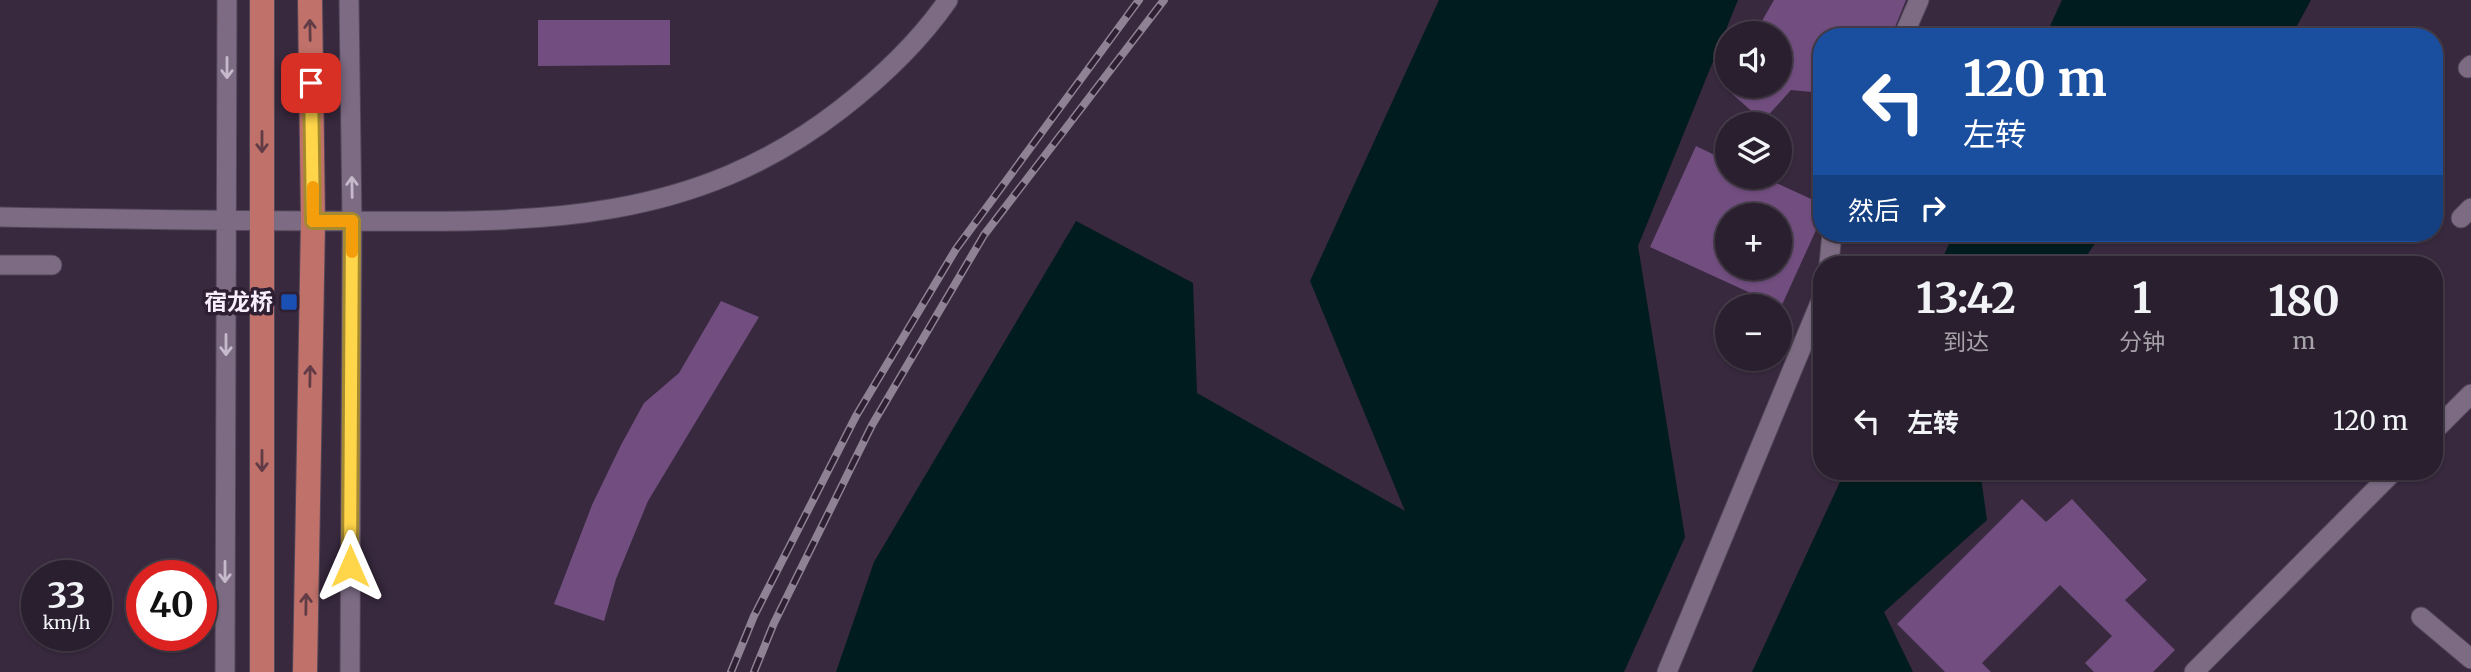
<!DOCTYPE html>
<html lang="zh">
<head>
<meta charset="utf-8">
<style>
  :root { --surface:#2a1f2e; --page:#362c3a; --text:#f1f3f6; --muted:#a5a2aa; --line:#463d4a }
  body { margin:0; font-family:Merriweather,"Noto Sans SC",serif; background:var(--page); color:var(--text); height:100vh; display:flex; flex-direction:column; font-size:26px; white-space:nowrap }
  * { box-sizing:border-box; margin:0 }
  p { font-size:23px; color:var(--muted) }
  .icon { flex:none; width:38px; height:38px; fill:none; stroke:currentColor; stroke-width:2; stroke-linecap:round; stroke-linejoin:round }
  .map { position:relative; flex:1; overflow:hidden }
  .sheet { position:absolute; left:1813px; top:256px; width:630px; height:224px; display:flex; flex-direction:column; background:var(--surface); border-radius:28px; box-shadow:0 2px 5px #0004,0 0 0 2px var(--line) }
  .sheet>* { flex:none }
  .banner { position:absolute; left:1813px; top:28px; width:630px; height:214px; border-radius:28px; box-shadow:0 2px 5px #0004,0 0 0 2px var(--line); background:#1a4fa0; color:#fff; overflow:hidden }
  .tools { position:absolute; left:1715px; top:21px; display:grid; gap:14px }
  .tools a { display:grid; place-items:center; width:77px; height:77px; border-radius:50%; background:var(--surface); box-shadow:0 2px 5px #0004,0 0 0 2px var(--line); font-size:35px }
  .speed { position:absolute; left:21px; top:560px; display:flex; gap:14px; font-size:35px; font-weight:700; text-align:center }
  .speed>* { display:grid; place-content:center; width:91px; height:91px; border-radius:50%; background:var(--surface); box-shadow:0 2px 5px #0004,0 0 0 2px var(--line); line-height:1 }
  .speed small { font-size:18px; font-weight:400 }
  .speed .limit { border:10px solid #d22; background:#fff; color:#111 }
  .pin { position:absolute; display:grid; place-items:center; width:60px; height:60px; color:#fff; margin:-30px; border-radius:14px; box-shadow:0 4px 10px #0006 }
  .me { position:absolute; width:77px; margin:-38px; rotate:0deg; stroke-linejoin:round; filter:drop-shadow(0 0 5px #0008) }
  .turn { display:flex; align-items:center; gap:24px; height:147px; padding:0 35px; font-size:32px }
  .turn .icon { width:91px; height:91px; stroke-width:2.5 }
  .turn b { display:block; font-size:49px; line-height:60px }
  .then { display:flex; align-items:center; height:66px; padding:0 35px; background:#0003; gap:14px; font-size:26px }
  .eta { display:flex; justify-content:space-evenly; align-items:center; height:119px; text-align:center }
  .eta b { font-size:42px; font-weight:700; line-height:49px }
  ul { padding:0; list-style:none }
  li { display:flex; align-items:center; gap:21px; height:91px; padding:0 35px }
  li div { flex:1 }
  li b { display:block; font-size:26px }
  li em { font-style:normal }
  .map>svg:first-child { display:block }
  .water { fill:#001c1e }
  .building { fill:#714e7f; fill-rule:evenodd }
  .lines { fill:none; stroke-linecap:round; stroke-linejoin:round }
  .minor-casing { stroke:#534658; stroke-width:21 }
  .major-casing { stroke:#534658; stroke-width:26 }
  .minor { stroke:#7c6b83; stroke-width:19 }
  .major { stroke:#c0726a; stroke-width:24 }
  .rail-casing { stroke:#8f8294; stroke-width:8 }
  .rail { stroke:#2e1f33; stroke-width:5; stroke-dasharray:16; stroke-linecap:butt }
  .oneway { stroke:#613c46 }
  .oneway2 { stroke:#c6b9cb }
  .route-casing { stroke:#a68a30; stroke-width:18 }
  .route { stroke:#ffd54a; stroke-width:12 }
  .slow { stroke:#f59e0b; stroke-width:12 }
  .transit-dot { fill:#1a4fb4; stroke:#2e1f33; stroke-width:2.5 }
  .labels { text-anchor:middle; stroke-width:7; stroke-linejoin:round; paint-order:stroke }
  .poi-label { font-size:23px; font-weight:bold; fill:#f7edfb; stroke:#2e1f33; text-anchor:end }
</style>
</head>
<body>
<div class="map">
<svg width="2471" height="672" viewBox="0 0 2471 672">
  <rect width="100%" height="100%" fill="#38293e"/>
  <path class="water" d="M1439 0H1738L1638 246 1685 537 1624 672H836L874 562 1076 221 1193 283 1197 393 1405 511 1310 281Z
    M2062 0H2311L2291 37H2045Z
    M1954 233H2102L2081 264H1940Z
    M1845 471H1980L1987 520 1884 612 1913 672H1752Z"/>
  <path class="building" d="M1774 0H1906L1891 37H1822V93L1791 90 1763 121 1723 86H1780V33H1755Z
    M538 20H670V65L538 66Z
    M1696 146 1727 161V177H1763L1822 204V217L1781 307 1650 247ZM1727 215H1780V268H1727Z
    M721 301 759 317 648 501 616 579 604 621 554 604 592 505 621 445 644 403 679 373Z
    M2022 499 2046 522 2072 499 2147 580 2125 600 2175 650 2153 672H2094L2085 663 2112 636 2060 585 1982 663 1991 672H1945L1897 624Z"/>
  <g class="lines">
    <g class="minor-casing">
      <path id="minor" d="M349 0 352 221 350 672
        M1903 37 1919 0
        M2468 68 2471 65
        M0 217C114 219 229 221 343 221 528 222 688 228 841 109 882 77 919 42 948 0
        M2461 218 2471 208
        M1829 264 1832 233
        M0 265H52
        M2434 431 2471 394
        M2421 617 2471 659
        M225 672 227 0
        M1667 672 1822 298
        M2194 672 2394 471"/>
    </g>
    <g class="major-casing">
      <path id="major" d="M262 672V0
        M305 672 313 221 310 0"/>
    </g>
    <use href="#minor" class="minor"/>
    <use href="#major" class="major"/>
    <g class="rail-casing">
      <path id="rail" d="M731 672 754 616 856 416 956 249 1139 0
        M754 672 774 623 872 425 984 235 1164 0"/>
    </g>
    <use href="#rail" class="rail"/>
  </g>
  <defs><path id="oneway-shaft" d="M-6 0H5M1.5-3L5.5 0L1.5 3" fill="none" stroke-width="1.6" stroke-linecap="round" stroke-linejoin="round" transform="scale(1.75)"/></defs>
  <g class="oneway">
    <use href="#oneway-shaft" transform="translate(310 30) rotate(-91)"/>
    <use href="#oneway-shaft" transform="translate(262 142) rotate(90)"/>
    <use href="#oneway-shaft" transform="translate(310 376) rotate(-89)"/>
    <use href="#oneway-shaft" transform="translate(262 461) rotate(90)"/>
    <use href="#oneway-shaft" transform="translate(306 604) rotate(-89)"/>
  </g>
  <g class="oneway2">
    <use href="#oneway-shaft" transform="translate(227 68) rotate(90)"/>
    <use href="#oneway-shaft" transform="translate(352 187) rotate(-91)"/>
    <use href="#oneway-shaft" transform="translate(226 345) rotate(90)"/>
    <use href="#oneway-shaft" transform="translate(225 572) rotate(90)"/>
  </g>
  <g class="lines">
    <g class="route-casing">
      <path id="route" d="M311 83 313 221H352L350 566"/>
    </g>
    <use href="#route" class="route"/>
    <path class="slow" d="M313 187V221H352V252"/>
  </g>
  <rect class="transit-dot" x="280" y="293" width="18" height="18" rx="3.5"/>
  <g class="labels">
    <g class="poi-label">
      <text x="273" y="310">宿龙桥</text>
    </g>
  </g>
</svg>
<div class="tools">
<a><svg class="icon" aria-label="sound" viewBox="0 0 24 24"><path d="M4 9h4l5-4v14l-5-4H4zM17 9q2 3 0 6"/></svg></a>
<a><svg class="icon" aria-label="layers" viewBox="0 0 24 24"><path d="M12 4l9 5-9 5-9-5zM3 14l9 5 9-5"/></svg></a>
<a>+</a>
<a>−</a>
</div>
<div class="speed"><div>33<small>km/h</small></div><div class="limit">40</div></div>
<div class="pin" style="left:311px;top:83px;background:#d93025"><svg class="icon" aria-label="arrive" viewBox="0 0 24 24"><path d="M6 21V4h12l-3 4 3 4H6"/></svg></div>
<svg class="me" style="left:350px;top:566px" viewBox="-20 -20 40 40"><path d="M0-17L14 15 0 8-14 15z" fill="#ffd54a" stroke="#fff" stroke-width="4"/></svg>
<div class="banner">
<div class="turn"><svg class="icon" aria-label="left" viewBox="0 0 24 24"><path d="M17 20v-9H6M10 6l-5 5 5 5"/></svg><div><b>120 m</b>左转</div></div>
<div class="then">然后<svg class="icon" aria-label="right" viewBox="0 0 24 24"><path d="M7 20v-9h11M14 6l5 5-5 5"/></svg></div>
</div>
<section class="sheet">
<div class="eta">
<div><b>13:42</b><p>到达</p></div>
<div><b>1</b><p>分钟</p></div>
<div><b>180</b><p>m</p></div>
</div>
<ul>
<li><svg class="icon" aria-label="left" viewBox="0 0 24 24"><path d="M17 20v-9H6M10 6l-5 5 5 5"/></svg><div><b>左转</b></div><em>120 m</em></li>
</ul>
</section>
</div>
</body>
</html>
